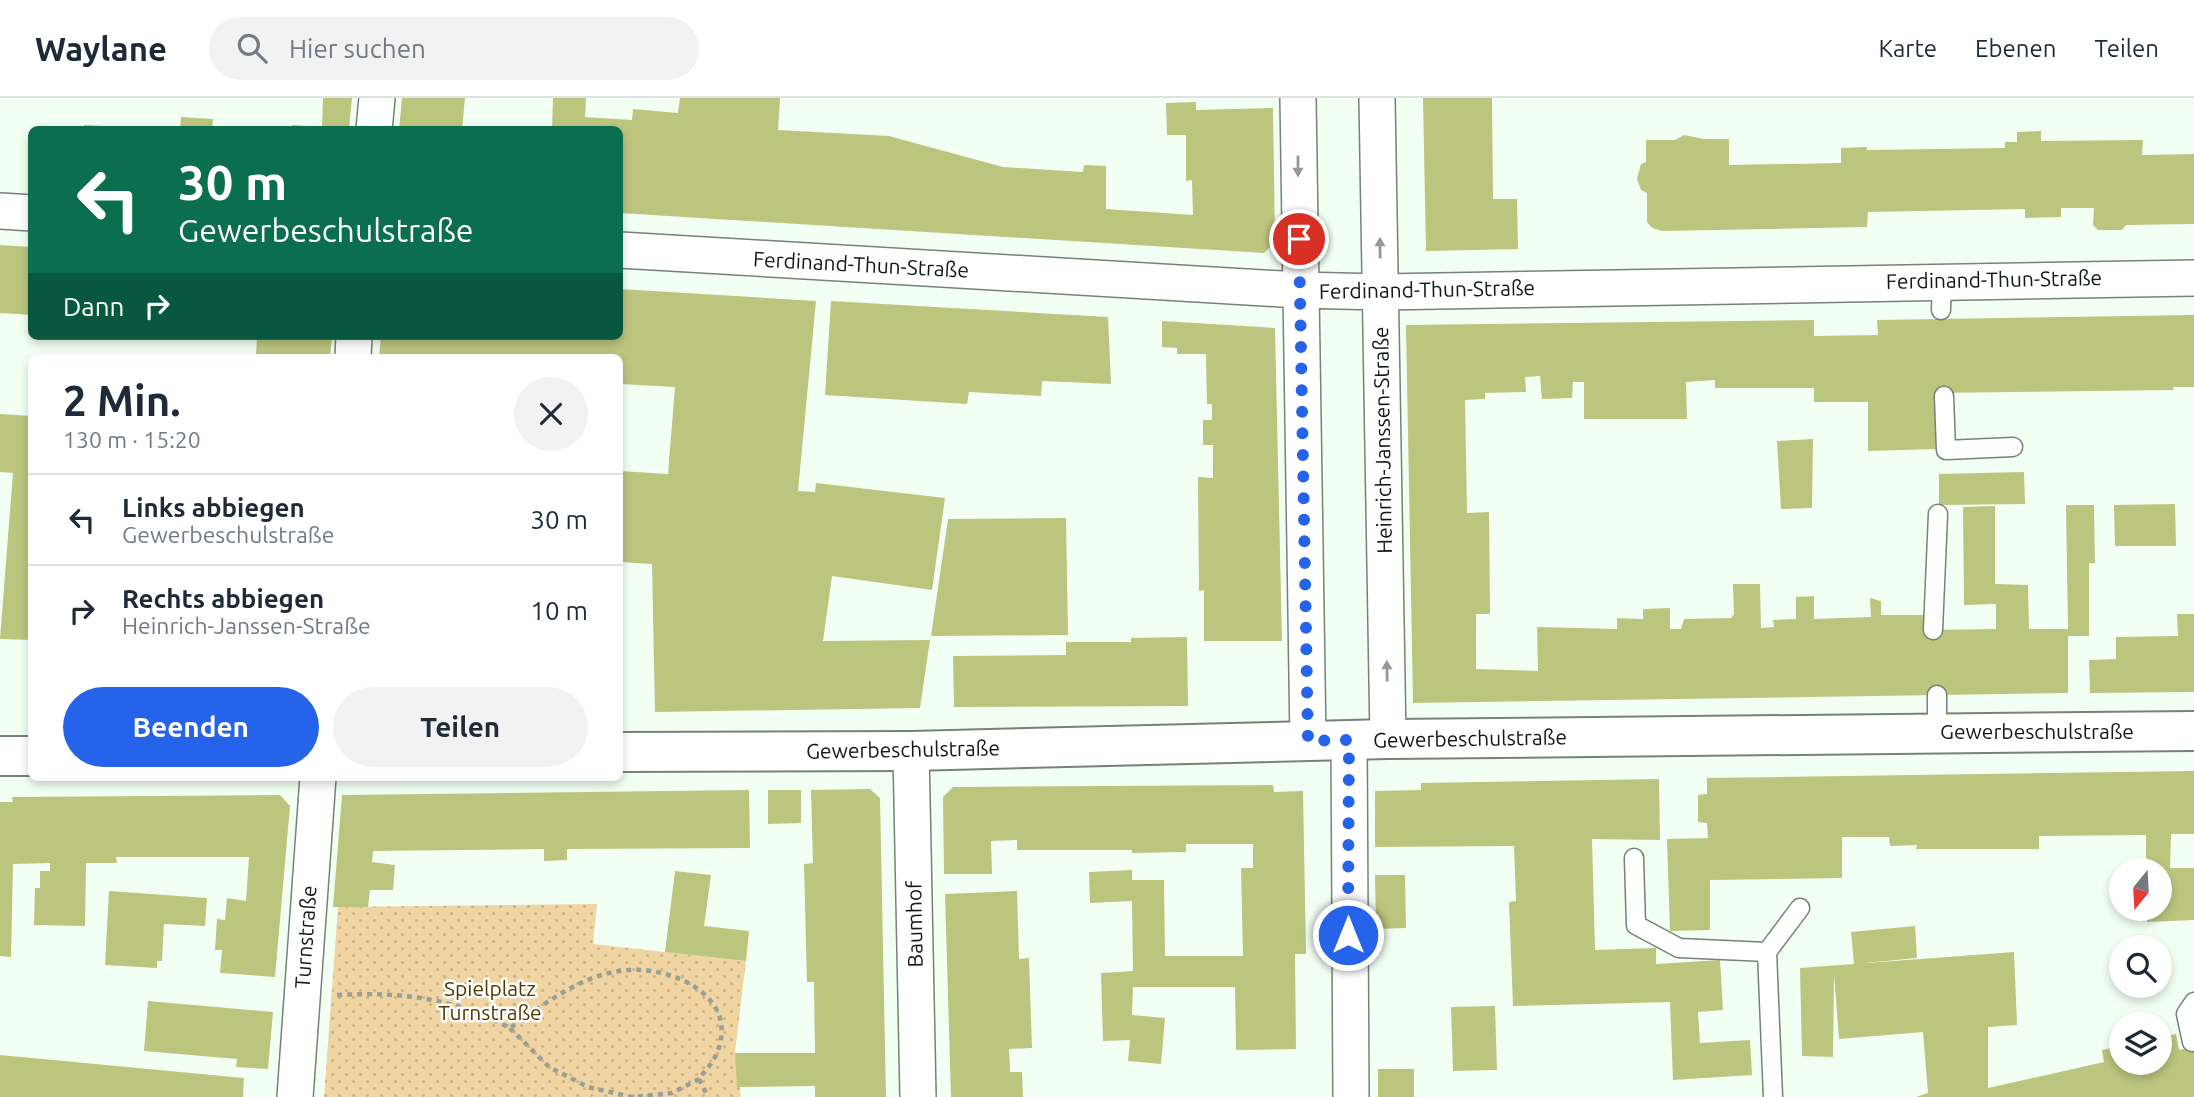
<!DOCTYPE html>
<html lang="de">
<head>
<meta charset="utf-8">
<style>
  :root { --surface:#fff; --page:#f2f2f3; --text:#1f2937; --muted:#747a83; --line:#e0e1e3; --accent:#2563eb }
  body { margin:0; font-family:Ubuntu,sans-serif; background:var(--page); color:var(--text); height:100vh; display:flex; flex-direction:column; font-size:26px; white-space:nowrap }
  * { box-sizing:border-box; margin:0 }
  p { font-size:23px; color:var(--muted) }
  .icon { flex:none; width:38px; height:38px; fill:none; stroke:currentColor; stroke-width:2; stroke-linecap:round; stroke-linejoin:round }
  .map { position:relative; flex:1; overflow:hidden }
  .side { position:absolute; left:28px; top:256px; width:595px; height:427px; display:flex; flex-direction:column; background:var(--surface); border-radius:10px; box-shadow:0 4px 10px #0003 }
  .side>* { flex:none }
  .top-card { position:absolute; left:28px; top:28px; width:595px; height:214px; border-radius:10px; box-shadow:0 4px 10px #0003; background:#0b6e4f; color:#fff; overflow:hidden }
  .needle { width:46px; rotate:198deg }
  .fabs { position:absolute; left:2109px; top:760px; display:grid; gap:14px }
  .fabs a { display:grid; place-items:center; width:63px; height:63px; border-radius:50%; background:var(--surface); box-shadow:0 4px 10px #0003; font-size:35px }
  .pin { position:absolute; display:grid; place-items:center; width:60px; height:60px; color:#fff; margin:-30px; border:4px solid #fff; border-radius:50%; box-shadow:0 2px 7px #0007 }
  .me { position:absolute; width:77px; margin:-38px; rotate:0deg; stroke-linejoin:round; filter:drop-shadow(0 0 5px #0008) }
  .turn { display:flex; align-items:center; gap:24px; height:147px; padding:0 35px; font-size:32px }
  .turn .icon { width:91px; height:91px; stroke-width:2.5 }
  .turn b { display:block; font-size:49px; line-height:60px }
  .then { display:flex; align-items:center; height:66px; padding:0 35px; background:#0003; gap:14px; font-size:26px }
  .round { display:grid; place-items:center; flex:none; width:74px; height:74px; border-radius:37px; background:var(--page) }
  .head { display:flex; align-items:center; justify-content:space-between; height:119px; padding:0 35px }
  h1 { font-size:42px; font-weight:700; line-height:52px }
  .primary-button { display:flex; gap:14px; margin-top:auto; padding:14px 35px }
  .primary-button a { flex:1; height:80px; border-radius:42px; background:var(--accent); color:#fff; font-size:28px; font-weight:700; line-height:80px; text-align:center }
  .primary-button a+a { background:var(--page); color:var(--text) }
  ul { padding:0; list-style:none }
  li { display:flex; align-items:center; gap:21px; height:91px; padding:0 35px; border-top:2px solid var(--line) }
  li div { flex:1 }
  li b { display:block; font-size:26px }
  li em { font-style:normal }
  header { display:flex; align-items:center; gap:42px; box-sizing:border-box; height:98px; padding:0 35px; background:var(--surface); border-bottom:2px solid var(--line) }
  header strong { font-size:33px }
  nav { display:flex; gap:38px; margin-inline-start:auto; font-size:24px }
  .search { width:490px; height:63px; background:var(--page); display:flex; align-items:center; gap:18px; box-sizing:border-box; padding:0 24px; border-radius:38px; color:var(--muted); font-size:26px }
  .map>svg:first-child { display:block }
  .park { fill:url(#park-dots) }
  .building { fill:#bbc57e }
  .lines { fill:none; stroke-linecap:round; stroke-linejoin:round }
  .service-casing { stroke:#758377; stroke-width:21 }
  .minor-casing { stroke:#758377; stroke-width:38 }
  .tertiary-casing { stroke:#758377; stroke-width:42 }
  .path { stroke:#96a097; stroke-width:4.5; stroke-dasharray:5 5; stroke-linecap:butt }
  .service { stroke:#fff; stroke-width:18 }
  .minor { stroke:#fff; stroke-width:35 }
  .tertiary { stroke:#fff; stroke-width:38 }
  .oneway { fill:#959895 }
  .route { stroke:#2563eb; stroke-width:12; stroke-dasharray:0 21.6 }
  .labels { text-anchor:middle; stroke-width:5; stroke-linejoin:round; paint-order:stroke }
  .street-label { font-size:21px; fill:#131914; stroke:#fff }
  .park-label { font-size:21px; fill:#503800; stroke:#fff }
</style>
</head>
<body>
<header>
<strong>Waylane</strong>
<div class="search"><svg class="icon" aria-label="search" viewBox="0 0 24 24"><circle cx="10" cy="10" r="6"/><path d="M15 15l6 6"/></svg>Hier suchen</div>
<nav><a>Karte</a><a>Ebenen</a><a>Teilen</a></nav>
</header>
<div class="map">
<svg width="2194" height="999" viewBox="0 0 2194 999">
  <defs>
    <pattern id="park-dots" width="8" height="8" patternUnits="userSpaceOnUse" patternTransform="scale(1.75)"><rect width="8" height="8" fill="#f0d4a1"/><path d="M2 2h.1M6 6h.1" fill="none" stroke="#cdb58a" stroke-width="1.8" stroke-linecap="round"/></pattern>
  </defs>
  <rect width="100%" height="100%" fill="#f2fff3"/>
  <path class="park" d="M597 806 593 846 746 863 735 954 741 999H324L338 809Z"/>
  <path class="building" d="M323 0H352L349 32H292V27L322 29Z
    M402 0H465L462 32H399Z
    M553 0H586L585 19 632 22 633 11 678 15 680 0H780L778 32 889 38 1003 69 1083 74 1084 67 1106 68V111L1193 117 1192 82 1186 83V37H1167L1166 5 1196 4V12L1273 10 1275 144 1264 155 620 115V32H552Z
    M1423 0H1492L1493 101H1517L1518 151 1426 153Z
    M181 19 213 21 212 32H180Z
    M84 27 128 29V32H84Z
    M2041 33V43L2143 42 2142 57 2194 56V126L2126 127 2122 132H2098L2093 127 2094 110H2061V119L2025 120V111L1868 114 1867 129 1662 133 1652 130 1647 124V95L1641 92 1637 81 1641 66 1646 64V42H1675L1684 37 1704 41H1729V67L1841 65V50L1867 49V52L2005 50V44H2017V34Z
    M0 147 32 149V217L0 215Z
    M620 191 816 203 798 393 815 394 816 385 945 400 932 492 832 478 823 543 930 542 920 610 655 614 652 466 620 464V373L668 376 675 289 620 286V259H379L381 238H620Z
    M831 203 1108 219 1111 286 1042 283 1041 298 969 294 967 306 825 297Z
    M2194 217V289H2173L2174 292 1935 295 1936 351 1868 353V304H1814V290H1715V282L1686 284 1687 321H1584V284H1573L1572 300 1542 301 1540 278 1525 279 1526 294 1485 295V301L1465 302 1467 415 1489 414 1490 516H1476V571L1538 573 1537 529 1617 531V520L1643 521V511L1670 510V531H1681L1684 521 1731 520 1734 516 1733 486H1760L1761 530 1774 529 1773 522 1796 521V499L1814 498V521L1871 519 1870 500 1881 503V517H1924V532L1996 531V506L1964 507 1963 409 1995 408V486L2028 487 2029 531H2068L2066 407H2094L2095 465H2089V538H2068V595L1413 605 1406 227 1814 222V238L1878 237 1877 222Z
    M1162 223 1275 230 1282 543H1204V492L1199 493 1198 379 1213 380V347H1203V322H1212V306H1207L1206 256H1177V250L1162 249Z
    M257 238H332L330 259H256Z
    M0 316 32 318V542L0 541 13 375 0 374Z
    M1813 341 1812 410 1781 411 1777 343Z
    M2024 374 2025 406 1939 407V376Z
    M2175 406 2176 448H2115L2114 407Z
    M1066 420 1068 537 931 538 948 421Z
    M2177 516H2194V594L2090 595 2089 562 2116 561V539L2178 538Z
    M1187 539 1188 608 954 609 953 558 1066 557V544H1131V540Z
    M2194 673V736H2171L2170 770H2194V822L2147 824V810H2160V772H2146V737L2039 738V751H1916L1917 747 1890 748 1889 739H1842V780L1710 782V832L1670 833 1667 741 1708 740 1707 725 1698 724V697L1707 696V680Z
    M1659 681 1660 742 1592 741 1595 852 1656 850V866L1720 862 1723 912 1698 914 1700 945 1750 942 1752 977 1673 982 1670 904 1513 908 1509 804 1516 803 1514 748 1375 749V693L1421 692V685Z
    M1273 687 1274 694 1303 693 1306 856H1295L1296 951 1236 952 1235 889H1133L1132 917 1165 920 1161 966 1128 963 1130 942 1103 943 1101 875 1133 873 1132 803 1090 805 1089 774 1132 772V782H1164L1165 858H1243L1241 770H1253V746H1186V754L1132 755V752H1017V742L991 743 992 776H944L943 699 953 689Z
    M870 691 880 700 886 999H815V988L737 989 735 955H815L814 884H807L804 766 813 765 811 692Z
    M749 692 750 750 567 751V762L544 763V751L373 753 372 764 395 767 393 792H370L368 809H333L342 697Z
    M768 692H801V725L768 726Z
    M280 697 290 708 275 879 220 875 222 852H215L217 821 225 822 227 800 246 803 249 759H116L117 765H86L85 828 34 827 35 790H40V773H50V765L13 766 11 859 0 858V704H13L12 699Z
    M675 773 711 777 704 828 749 833 746 863 665 854Z
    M1375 777H1405L1406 830 1376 831Z
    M109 793 207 800 205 828 164 826 162 863H157V870L105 867Z
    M1017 793 1019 861 1029 860 1032 950 1009 951 1010 974H1022L1023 999H951L945 796Z
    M1915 828 1917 860 1854 866 1851 834Z
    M2014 854 2017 927 1988 929V990L2104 964 2102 952 2121 948V964H2160V939L2176 936 2179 952 2194 949V999H1916L1928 995 1923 934 1839 941 1834 876 1833 959 1802 958 1800 870Z
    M148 903 273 914 268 971 236 969 237 961 144 953Z
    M1495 908 1497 972 1453 973 1451 909Z
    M0 957 244 980 243 999H0Z
    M1378 971H1414V999H1378Z"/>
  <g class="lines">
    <g class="service-casing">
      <path id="service" d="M1941 212 1942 183
        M1944 298 1946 352 2013 349
        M1933 532 1938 416
        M1937 634V597
        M1634 760 1636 827 1679 850 1767 854 1773 999
        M1767 854 1800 810
        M2192 944 2186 916 2194 904"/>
    </g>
    <g class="minor-casing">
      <path id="minor" d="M1298 0 1308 643
        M1377 0 1388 641
        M374 32 377 0
        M0 113 32 115
        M620 152 1299 192 1381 194 2194 180
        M353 259 354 238
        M1349 642 1351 999
        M911 653 918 999
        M295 999 318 679"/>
    </g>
    <g class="tertiary-casing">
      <path id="tertiary" d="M620 654 911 653 1388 641 2194 633
        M0 658H32"/>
    </g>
    <path class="path" d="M337 897C403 894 450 899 510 930 546 905 583 875 629 872 677 869 743 902 715 959 711 967 704 974 699 981L708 999
      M510 930 549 969 588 989 632 999 672 995 699 981"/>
    <use href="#service" class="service"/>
    <use href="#minor" class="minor"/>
    <use href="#tertiary" class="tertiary"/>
  </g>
  <defs><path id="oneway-solid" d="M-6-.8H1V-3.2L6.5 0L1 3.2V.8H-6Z" transform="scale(1.75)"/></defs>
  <g class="oneway">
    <use href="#oneway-solid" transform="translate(1298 68) rotate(90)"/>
    <use href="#oneway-solid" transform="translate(1380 150) rotate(-91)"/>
    <use href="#oneway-solid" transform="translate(1387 573) rotate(-91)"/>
  </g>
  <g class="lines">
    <path class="route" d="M1299 141 1308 643 1349 642 1348 837"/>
  </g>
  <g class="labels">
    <g class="street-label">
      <text transform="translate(861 167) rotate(3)" y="7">Ferdinand-Thun-Straße</text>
      <text transform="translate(1994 182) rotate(-1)" y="7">Ferdinand-Thun-Straße</text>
      <text transform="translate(1427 192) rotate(-1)" y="7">Ferdinand-Thun-Straße</text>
      <text transform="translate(1383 342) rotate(-91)" y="7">Heinrich-Janssen-Straße</text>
      <text x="2037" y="641">Gewerbeschulstraße</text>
      <text transform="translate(1470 641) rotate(-1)" y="7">Gewerbeschulstraße</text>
      <text transform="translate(903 652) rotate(-1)" y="7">Gewerbeschulstraße</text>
      <text transform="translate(915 826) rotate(-91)" y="7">Baumhof</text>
      <text transform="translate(306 839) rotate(-86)" y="7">Turnstraße</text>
    </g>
    <g class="park-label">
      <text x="490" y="898">Spielplatz<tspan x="490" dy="24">Turnstraße</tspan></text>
    </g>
  </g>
</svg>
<div class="fabs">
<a><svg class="needle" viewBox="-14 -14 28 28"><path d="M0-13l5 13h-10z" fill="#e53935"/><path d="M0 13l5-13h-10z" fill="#747a83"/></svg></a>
<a><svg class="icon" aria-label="search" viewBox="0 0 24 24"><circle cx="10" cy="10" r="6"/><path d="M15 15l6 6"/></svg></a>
<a><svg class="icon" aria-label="layers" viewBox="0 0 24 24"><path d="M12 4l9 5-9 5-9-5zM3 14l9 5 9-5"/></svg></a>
</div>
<div class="pin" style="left:1299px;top:141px;background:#d93025"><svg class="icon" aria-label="arrive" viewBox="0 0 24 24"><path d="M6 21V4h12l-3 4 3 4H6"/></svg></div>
<svg class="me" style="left:1348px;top:837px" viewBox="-20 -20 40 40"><circle r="17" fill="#2563eb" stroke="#fff" stroke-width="3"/><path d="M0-11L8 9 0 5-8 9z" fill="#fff"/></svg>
<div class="top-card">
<div class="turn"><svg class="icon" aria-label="left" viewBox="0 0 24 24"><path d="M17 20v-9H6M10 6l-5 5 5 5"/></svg><div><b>30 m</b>Gewerbeschulstraße</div></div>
<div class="then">Dann<svg class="icon" aria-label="right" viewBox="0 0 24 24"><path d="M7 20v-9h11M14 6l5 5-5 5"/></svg></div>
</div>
<section class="side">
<div class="head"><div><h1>2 Min.</h1><p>130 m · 15:20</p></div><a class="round"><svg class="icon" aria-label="close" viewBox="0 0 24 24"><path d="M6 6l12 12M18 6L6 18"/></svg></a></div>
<ul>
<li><svg class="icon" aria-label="left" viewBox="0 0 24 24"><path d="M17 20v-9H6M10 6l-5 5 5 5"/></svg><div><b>Links abbiegen</b><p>Gewerbeschulstraße</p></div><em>30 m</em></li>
<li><svg class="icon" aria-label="right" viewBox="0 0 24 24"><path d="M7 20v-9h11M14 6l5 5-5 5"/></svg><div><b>Rechts abbiegen</b><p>Heinrich-Janssen-Straße</p></div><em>10 m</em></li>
</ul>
<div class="primary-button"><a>Beenden</a><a>Teilen</a></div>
</section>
</div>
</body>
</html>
